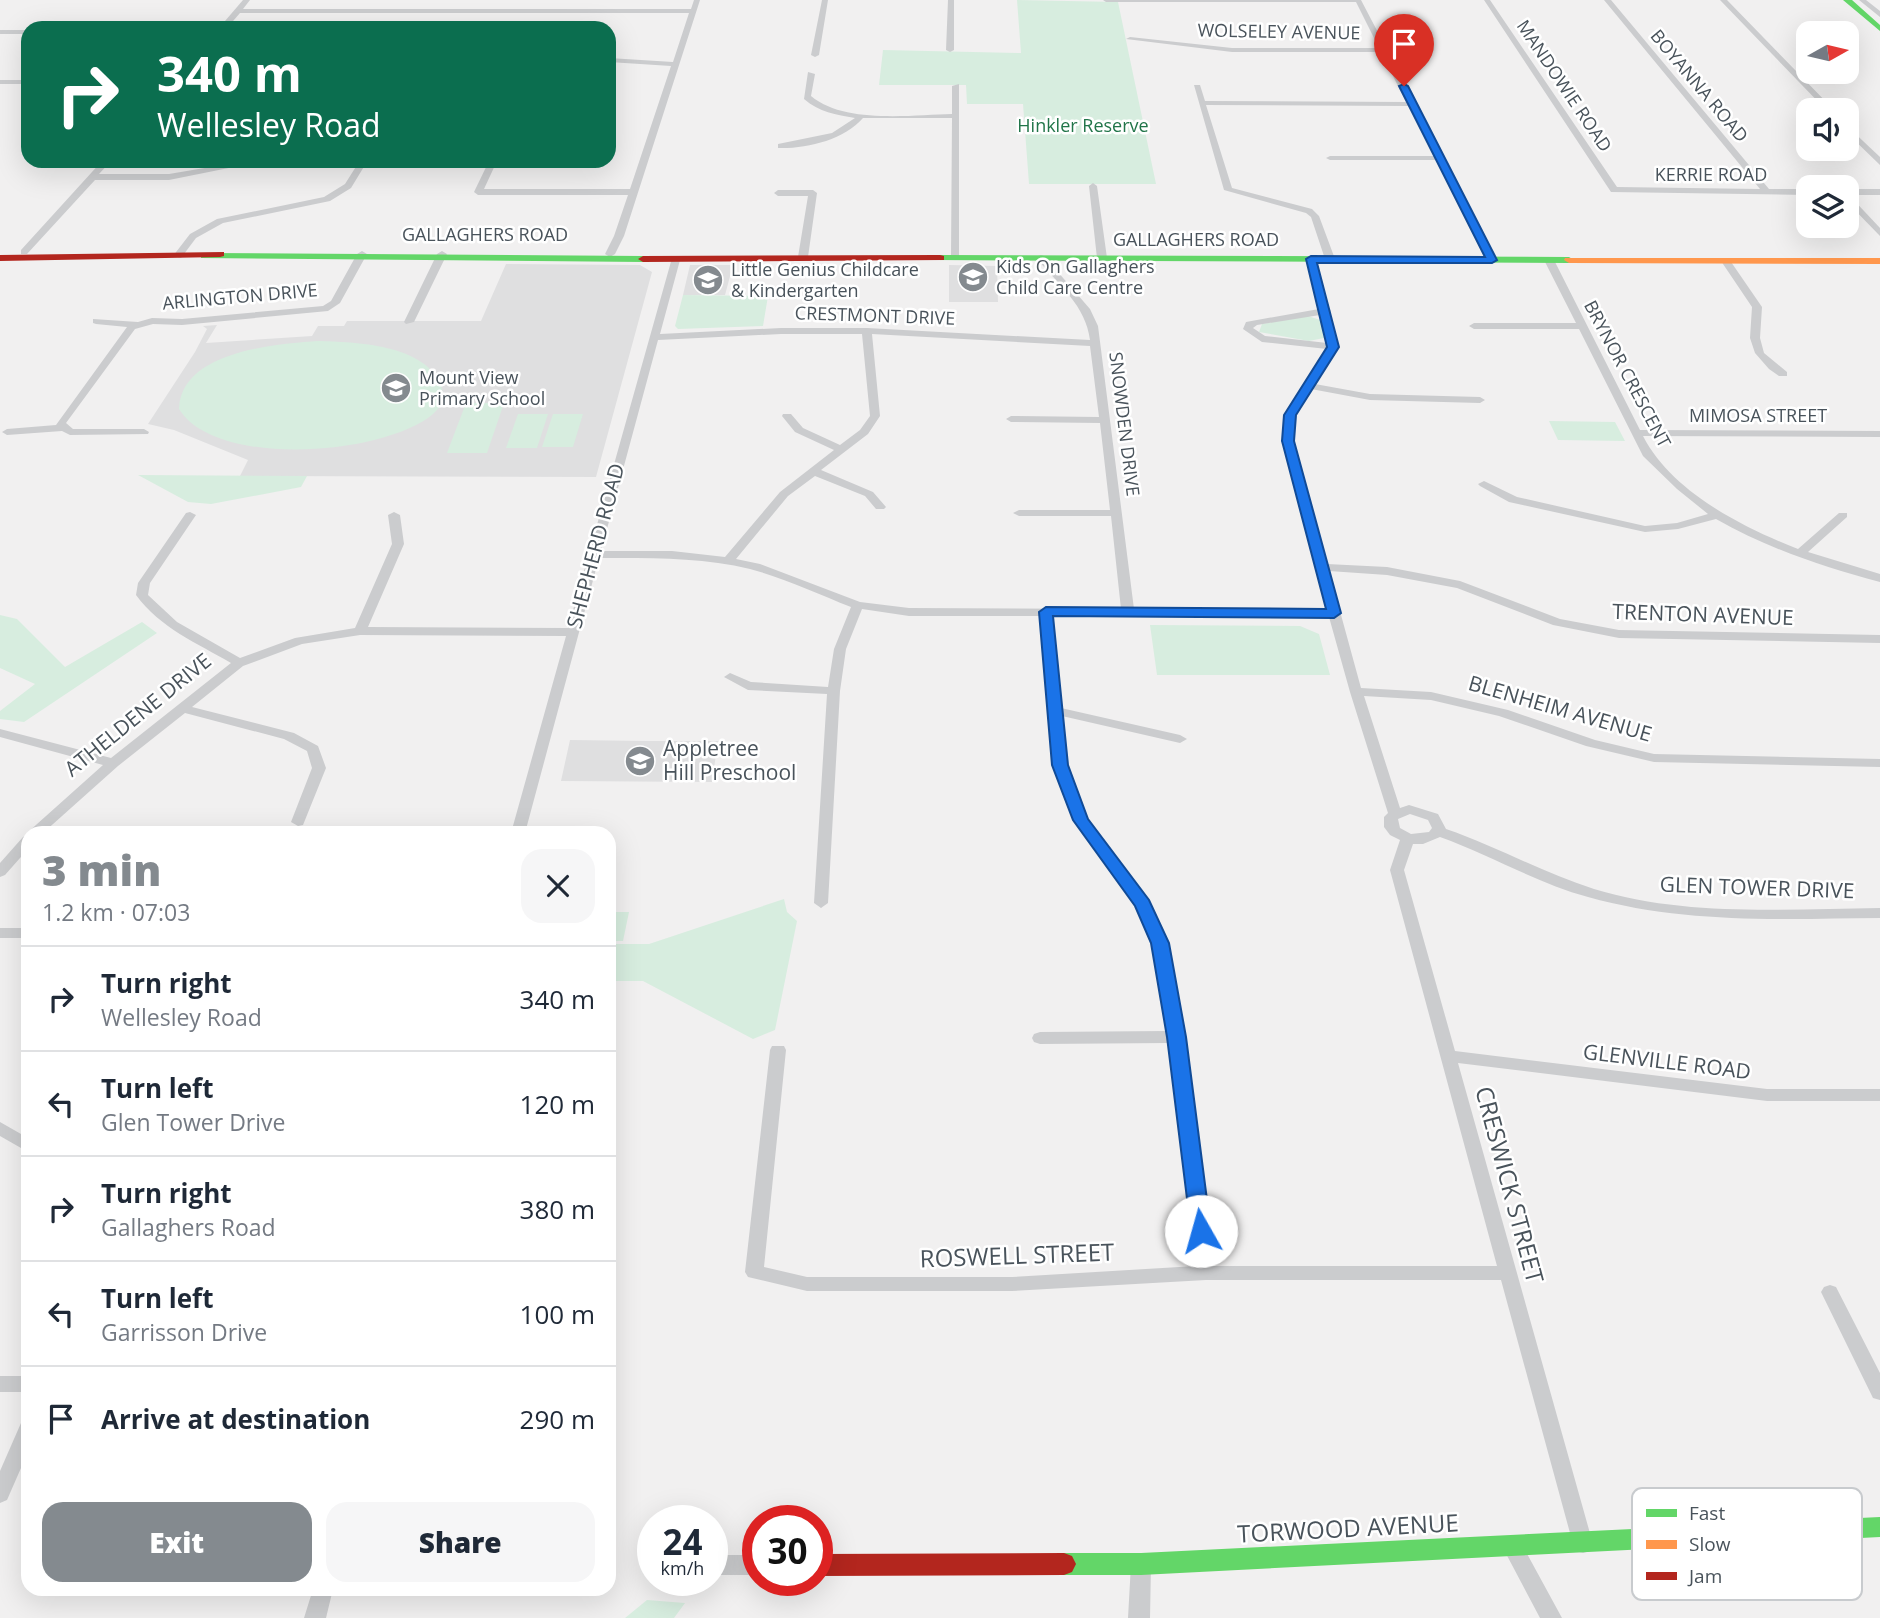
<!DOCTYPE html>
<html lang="en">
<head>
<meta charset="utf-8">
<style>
  :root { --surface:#fff; --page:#f6f6f7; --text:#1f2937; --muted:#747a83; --line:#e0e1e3; --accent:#848a8f }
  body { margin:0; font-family:"Open Sans",sans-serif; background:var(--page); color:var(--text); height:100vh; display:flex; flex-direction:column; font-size:26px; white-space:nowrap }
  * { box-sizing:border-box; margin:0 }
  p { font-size:23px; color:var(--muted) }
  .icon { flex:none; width:38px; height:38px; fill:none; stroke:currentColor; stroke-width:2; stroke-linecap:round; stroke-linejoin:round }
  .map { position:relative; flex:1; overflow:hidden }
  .details { position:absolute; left:21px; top:826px; width:595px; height:770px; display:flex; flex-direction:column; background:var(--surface); border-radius:21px; box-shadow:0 7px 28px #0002 }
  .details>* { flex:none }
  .top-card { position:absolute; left:21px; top:21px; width:595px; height:147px; border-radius:21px; box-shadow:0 7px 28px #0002; background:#0b6e4f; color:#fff; overflow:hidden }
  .needle { width:46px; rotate:82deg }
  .tools { position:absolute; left:1796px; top:21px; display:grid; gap:14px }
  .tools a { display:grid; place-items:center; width:63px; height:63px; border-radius:14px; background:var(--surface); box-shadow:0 7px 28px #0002; font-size:35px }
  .speed { position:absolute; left:637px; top:1505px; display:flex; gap:14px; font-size:35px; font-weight:700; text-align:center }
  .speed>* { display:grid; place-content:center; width:91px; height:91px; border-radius:50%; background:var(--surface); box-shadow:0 7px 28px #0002; line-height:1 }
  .speed small { font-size:18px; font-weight:400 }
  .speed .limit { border:10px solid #d22; background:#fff; color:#111 }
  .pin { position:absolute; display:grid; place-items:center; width:60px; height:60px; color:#fff; margin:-72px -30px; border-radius:50% 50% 50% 0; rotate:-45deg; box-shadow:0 0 7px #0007 }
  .pin .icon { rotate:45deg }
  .me { position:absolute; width:77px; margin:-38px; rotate:353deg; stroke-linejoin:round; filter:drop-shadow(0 0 5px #0008) }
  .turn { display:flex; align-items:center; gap:24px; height:147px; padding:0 21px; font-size:32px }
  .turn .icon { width:91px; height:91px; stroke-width:2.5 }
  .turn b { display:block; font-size:49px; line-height:60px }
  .round { display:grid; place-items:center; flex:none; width:74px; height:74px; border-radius:21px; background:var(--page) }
  .headline { display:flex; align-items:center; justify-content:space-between; height:119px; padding:0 21px }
  h1 { font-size:42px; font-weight:800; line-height:52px; color:var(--accent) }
  .button { display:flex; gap:14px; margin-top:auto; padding:14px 21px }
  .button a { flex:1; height:80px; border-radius:21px; background:var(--accent); color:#fff; font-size:28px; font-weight:800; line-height:80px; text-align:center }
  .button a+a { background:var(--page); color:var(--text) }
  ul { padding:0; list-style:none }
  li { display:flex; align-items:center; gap:21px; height:105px; padding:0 21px; border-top:2px solid var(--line) }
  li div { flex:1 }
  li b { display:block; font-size:26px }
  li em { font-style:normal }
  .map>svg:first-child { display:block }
  .education { fill:#dfdfe0 }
  .green { fill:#d7eddf }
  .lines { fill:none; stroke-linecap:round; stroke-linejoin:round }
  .street { fill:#cbccce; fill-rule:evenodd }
  .fast { fill:#63d668; fill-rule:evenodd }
  .slow { fill:#ff974d; fill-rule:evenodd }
  .jam { fill:#b3261e; fill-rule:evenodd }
  .route { fill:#1a73e8; stroke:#114b97; stroke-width:2 }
  .labels { text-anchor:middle; stroke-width:5; stroke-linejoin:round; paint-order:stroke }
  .far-street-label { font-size:18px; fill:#49535b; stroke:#fff }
  .far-park-label { font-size:18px; fill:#217549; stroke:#fff }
  .far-poi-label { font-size:18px; fill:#49535b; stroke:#fff; text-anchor:start }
  .street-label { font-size:21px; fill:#49535b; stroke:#fff }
  .poi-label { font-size:21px; fill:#49535b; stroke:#fff; text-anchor:start }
  .near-street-label { font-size:24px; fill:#49535b; stroke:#fff }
  .key { fill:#fff; stroke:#c8cbce; stroke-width:2 }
  .key-label { font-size:19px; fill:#49535b }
</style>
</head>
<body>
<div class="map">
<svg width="1880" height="1618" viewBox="0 0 1880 1618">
  <rect width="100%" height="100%" fill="#f1f0f0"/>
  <path class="education" d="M506 264 640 265 652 272 596 477 240 476 248 460 174 430 148 424 195 352 207 329 203 326 217 325 206 343 312 336 318 326H344L347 321H481Z
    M690 265H733L725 295H683Z
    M949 265 997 266 998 302H949Z
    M570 740 647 741H718L712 782 561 781Z"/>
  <path class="green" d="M1017 0 1118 2 1156 184H1029L1023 104H967L966 85H879L883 50 1021 53Z
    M683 295 768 296 763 326 678 329 675 326Z
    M1308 316 1323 321 1324 338 1309 341 1259 332 1262 324Z
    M318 341C354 342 426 344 441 386 445 398 442 406 433 414 385 455 216 469 179 409 181 351 275 344 318 341Z
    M466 403H504L487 453H447Z
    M518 414H548L537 448H506Z
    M553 414H583L573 447H542Z
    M1549 421 1615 422 1625 441 1558 440Z
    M138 475 307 476 301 487 211 504 188 502Z
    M0 615 17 619 65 667 142 622 157 633 24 722 0 719V711L35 684 0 668Z
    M1150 625 1300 626 1319 634 1330 675H1157Z
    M784 899 787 912 797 921 775 1030 753 1039 643 981H609V944H649Z
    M609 912H629L623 941H609Z
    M647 1600 685 1603 674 1618H625Z"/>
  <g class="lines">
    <path class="street" d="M243 0H250L243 9H691L694 0H700L624 236 615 254 610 257 605 254 614 236 628 195H478L474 192 489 161H497L484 189H630L671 66 609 62V58L673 62 689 13H240L227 28H219Z
      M822 0H828L819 55 815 57 811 55Z
      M948 0H954V50L950 52 946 50Z
      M1103 0H1361L1497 260 1492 263 1487 260 1437 160H1330L1326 158 1330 156H1434L1409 106 1206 105 1232 188 1312 209 1319 216 1335 259 1333 261 1325 259 1311 217 1306 213 1224 190 1194 85H1200L1205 101 1406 102 1381 52H1232L1126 39 1130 37 1232 48H1379L1356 2H1106Z
      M1484 0H1490L1617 187 1760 189 1604 0H1611L1769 189H1808V195L1611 192Z
      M1720 0H1727L1834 110H1826Z
      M1859 0H1866L1880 11V17Z
      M0 30H28V34H0Z
      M808 72 815 74 811 96C844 124 911 115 952 114V86L959 84V260L951 258 952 118H863C844 140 806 149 778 148V144L832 133 855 118C836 115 819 112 804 99Z
      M0 80H28V84H0Z
      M1846 125 1880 157V165L1846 132Z
      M102 161H111L99 174H169L246 161H264L169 180H95L27 254H21V250Z
      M354 161H362L365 165 351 188 330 201 223 223 196 238 181 258 173 256 190 234 217 219 324 197 345 184 357 165Z
      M1093 183 1097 186 1107 258 1102 261 1097 258 1089 186Z
      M1846 189H1880V195H1849L1880 228V236L1846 201Z
      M813 190 817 193 808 257 803 260 798 257 808 196H778L774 193 778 190Z
      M362 251 367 254 340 303 328 311 182 325 153 324 135 329 66 423 73 429H144L149 432 148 434 70 435 62 431 7 435 2 432 7 429 56 425 127 327 96 324 93 323V319L138 322 152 318 182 319 323 306 331 301 357 254Z
      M442 251 447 254 414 322 406 324 404 322 437 254Z
      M1041 255 1044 256 1090 309 1098 326 1134 609H1327L1283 441 1285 415 1327 349 1262 342 1243 329 1246 322 1319 309 1306 259 1311 256 1316 259 1328 309 1331 311 1329 313 1338 347 1315 384 1370 394 1480 397 1485 400 1480 403 1370 400 1311 389 1295 415 1293 441 1327 564 1387 567 1460 581 1560 619 1619 630 1880 635V643L1619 638 1553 625 1457 588 1387 575 1329 571 1361 688 1431 692 1508 710 1595 740 1654 754 1880 759V767L1654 762 1586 746 1499 716 1431 700 1364 696 1400 808 1409 805 1438 814 1446 829C1496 846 1543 873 1594 889 1686 917 1785 909 1880 908V918C1782 919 1684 924 1588 897 1537 883 1490 855 1440 837L1423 844H1413L1404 870 1455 1051 1767 1089H1880V1101H1767L1458 1063 1593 1544 1590 1551 1583 1553 1576 1551 1573 1544 1501 1280H1206L1012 1291H807L748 1277 745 1272 770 1050 772 1046H784L786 1050 764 1267 807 1277H1012L1196 1266 1169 1043 1040 1044 1034 1042 1032 1038 1034 1034 1040 1032 1167 1031 1152 943 1136 905 1074 820 1053 765 1040 616H909L862 609 846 649 840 691 828 903 821 908 814 903 827 694 748 690 724 677 730 673 751 682 828 687 834 649 851 607C818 594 784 578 750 569 701 557 649 558 599 558L525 833H511L566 636 360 635 302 644 243 666 192 707 294 733 318 746 326 768 303 825 298 826 291 822 312 768 307 751 284 739 185 713 118 766 43 833H27L103 765 0 737V729L111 758 231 663C197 643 160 628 136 595L138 583 186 513 190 512 196 515 150 583 148 595 177 622 240 658 295 638 355 628 392 544 388 515 394 512 400 515 404 544 368 627 568 628 672 258 680 260 660 334 781 328H867L1090 340C1086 306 1059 285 1038 260V256ZM1320 315 1327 343 1265 336 1253 328 1257 325ZM781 334H862L870 416 860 430 840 445 803 428 791 414H783L782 416 795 432 834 450 780 492 725 557 672 551H601L658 340ZM872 334 1090 346 1099 417 1011 416 1006 419 1011 422 1100 423 1110 510H1019L1013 513 1019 516H1111L1121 609 909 608 860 602 760 564 736 559 788 496 815 476 865 496 876 509H884L886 507 873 492 821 470 868 434 880 416ZM1053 616 1329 617 1350 692 1388 813 1384 817V827L1390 835 1400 840 1390 870 1497 1266H1214L1184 1037 1168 943 1148 901 1088 819 1067 765 1062 716 1180 743 1187 739 1180 735 1061 708ZM1410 814 1428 820 1432 828 1429 832 1411 834 1400 828 1398 819Z
      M1546 258 1554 260 1640 430 1880 431V437L1643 436C1672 492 1742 527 1798 549L1839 513H1847V517L1808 552 1880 574V582C1823 567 1767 548 1716 519L1678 529 1645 532 1509 502 1480 486 1478 484 1484 481 1517 497 1645 526 1677 523 1708 514 1677 489 1643 456 1579 329H1474L1469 326 1474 323H1576L1544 260Z
      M1723 259H1729L1762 307 1760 338 1764 353 1787 372V376H1779L1769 369 1755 353 1750 338 1752 307 1721 261Z
      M28 835V849L5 875 0 877V863L23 837Z
      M0 928H28V938H0Z
      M0 1122 28 1138V1152L0 1136Z
      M1830 1285 1836 1287 1880 1373V1400L1873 1398 1821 1292 1824 1287Z
      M0 1376H28V1392H0Z
      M28 1421V1452L7 1500 0 1503V1471L21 1423Z
      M1513 1539 1520 1541 1562 1618H1540L1503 1548 1506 1541Z
      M1141 1554 1148 1557 1151 1564 1150 1618H1128L1131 1564 1134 1557Z
      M712 1555H758V1575H712Z
      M313 1589H333L326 1618H304Z"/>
    <path class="fast" d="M1843 0H1852L1880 25V31Z
      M205 253 643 256 648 259 643 262 201 258V254Z
      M940 255 1569 257 1574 260 1569 263 936 260V256Z
      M1880 1517V1537L1141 1575H1064L1056 1572 1052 1564 1056 1556 1064 1553H1141Z"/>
    <path class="slow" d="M1565 258H1880V264L1569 263 1564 260Z"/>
    <path class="jam" d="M224 252V256L220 257 0 261V255Z
      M940 255 944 256V260L643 262 638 259 643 256Z
      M1064 1553 1072 1556 1076 1564 1072 1572 1064 1575 817 1576V1554Z"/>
  </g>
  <path class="route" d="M1404 84 1408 86 1497 260 1492 263H1317L1339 347 1296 415 1294 441 1341 613 1334 618 1053 616 1068 765 1088 819 1149 900 1169 943 1186 1037 1211 1231 1208 1236H1194L1191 1231 1167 1037 1151 943 1135 906 1073 820 1052 765 1039 612 1046 607 1326 609 1282 441 1284 415 1327 347 1306 259 1311 256 1485 257 1399 86Z"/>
  <defs>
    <g id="school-disc" transform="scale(1.575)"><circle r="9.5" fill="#848a8f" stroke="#fff"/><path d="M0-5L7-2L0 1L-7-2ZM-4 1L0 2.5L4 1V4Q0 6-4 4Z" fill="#fff"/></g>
  </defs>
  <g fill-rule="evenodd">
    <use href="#school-disc" x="973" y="277"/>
    <use href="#school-disc" x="708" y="280"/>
    <use href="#school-disc" x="396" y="388"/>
    <use href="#school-disc" x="640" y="761"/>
  </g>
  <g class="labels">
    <g class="far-street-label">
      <text transform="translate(1279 32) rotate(1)" y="6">WOLSELEY AVENUE</text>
      <text transform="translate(1564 86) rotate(56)" y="6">MANDOWIE ROAD</text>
      <text transform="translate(1699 86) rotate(50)" y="6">BOYANNA ROAD</text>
      <text x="1711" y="181">KERRIE ROAD</text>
      <text x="485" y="241">GALLAGHERS ROAD</text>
      <text x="1196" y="246">GALLAGHERS ROAD</text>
      <text transform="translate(240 297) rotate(-5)" y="6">ARLINGTON DRIVE</text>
      <text transform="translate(875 316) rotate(2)" y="6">CRESTMONT DRIVE</text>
      <text transform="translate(1627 374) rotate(62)" y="6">BRYNOR CRESCENT</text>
      <text x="1758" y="422">MIMOSA STREET</text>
      <text transform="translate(1124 424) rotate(83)" y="6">SNOWDEN DRIVE</text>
    </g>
    <g class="far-park-label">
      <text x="1083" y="132">Hinkler Reserve</text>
    </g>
    <g class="far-poi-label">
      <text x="996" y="273">Kids On Gallaghers<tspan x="996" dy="21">Child Care Centre</tspan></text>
      <text x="731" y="276">Little Genius Childcare<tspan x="731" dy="21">&amp; Kindergarten</tspan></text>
      <text x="419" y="384">Mount View<tspan x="419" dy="21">Primary School</tspan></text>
    </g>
    <g class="street-label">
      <text transform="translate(596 546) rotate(-75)" y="7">SHEPHERD ROAD</text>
      <text transform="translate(1703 615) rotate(2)" y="7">TRENTON AVENUE</text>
      <text transform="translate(1560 709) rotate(16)" y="7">BLENHEIM AVENUE</text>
      <text transform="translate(138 715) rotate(-39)" y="7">ATHELDENE DRIVE</text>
      <text transform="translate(1757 888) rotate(2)" y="7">GLEN TOWER DRIVE</text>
      <text transform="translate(1667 1062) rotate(7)" y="7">GLENVILLE ROAD</text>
    </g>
    <g class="poi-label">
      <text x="663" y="756">Appletree<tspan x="663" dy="24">Hill Preschool</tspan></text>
    </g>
    <g class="near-street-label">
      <text transform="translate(1509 1185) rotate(75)" y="8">CRESWICK STREET</text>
      <text transform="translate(1017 1256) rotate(-2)" y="8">ROSWELL STREET</text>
      <text transform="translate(1348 1529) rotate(-3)" y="8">TORWOOD AVENUE</text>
    </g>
  </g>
  <rect x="1632" y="1488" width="230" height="112" rx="10" class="key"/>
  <rect x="1646" y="1509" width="31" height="8" fill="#63d668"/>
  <rect x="1646" y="1540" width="31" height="9" fill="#ff974d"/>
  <rect x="1646" y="1572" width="31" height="8" fill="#b3261e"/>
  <g class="key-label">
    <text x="1689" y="1520">Fast</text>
    <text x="1689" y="1551">Slow</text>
    <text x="1689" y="1583">Jam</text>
  </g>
</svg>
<div class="tools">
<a><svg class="needle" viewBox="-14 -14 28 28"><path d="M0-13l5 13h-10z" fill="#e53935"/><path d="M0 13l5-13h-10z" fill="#747a83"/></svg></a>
<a><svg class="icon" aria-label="sound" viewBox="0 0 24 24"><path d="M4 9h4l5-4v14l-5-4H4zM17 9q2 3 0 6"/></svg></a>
<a><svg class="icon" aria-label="layers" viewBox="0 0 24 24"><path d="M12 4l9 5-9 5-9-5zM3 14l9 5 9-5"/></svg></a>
</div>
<div class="speed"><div>24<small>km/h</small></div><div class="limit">30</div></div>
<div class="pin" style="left:1404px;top:86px;background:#d93025"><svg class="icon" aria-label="arrive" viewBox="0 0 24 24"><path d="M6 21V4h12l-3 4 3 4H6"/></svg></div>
<svg class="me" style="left:1201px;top:1231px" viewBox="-20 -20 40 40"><circle r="19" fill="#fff"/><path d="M0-13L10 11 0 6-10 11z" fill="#1a73e8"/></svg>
<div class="top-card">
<div class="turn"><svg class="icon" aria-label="right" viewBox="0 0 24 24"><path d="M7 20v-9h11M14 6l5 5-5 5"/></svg><div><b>340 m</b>Wellesley Road</div></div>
</div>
<section class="details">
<div class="headline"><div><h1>3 min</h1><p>1.2 km · 07:03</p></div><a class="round"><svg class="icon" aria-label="close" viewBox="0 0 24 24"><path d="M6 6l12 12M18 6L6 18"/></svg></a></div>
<ul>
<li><svg class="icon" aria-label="right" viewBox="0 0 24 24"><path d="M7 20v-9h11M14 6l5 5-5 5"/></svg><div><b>Turn right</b><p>Wellesley Road</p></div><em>340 m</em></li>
<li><svg class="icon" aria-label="left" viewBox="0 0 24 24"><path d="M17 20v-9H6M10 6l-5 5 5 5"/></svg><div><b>Turn left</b><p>Glen Tower Drive</p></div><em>120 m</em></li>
<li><svg class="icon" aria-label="right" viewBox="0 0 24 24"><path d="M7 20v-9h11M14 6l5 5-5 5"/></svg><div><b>Turn right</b><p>Gallaghers Road</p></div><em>380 m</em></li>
<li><svg class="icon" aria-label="left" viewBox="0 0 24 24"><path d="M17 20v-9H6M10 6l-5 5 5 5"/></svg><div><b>Turn left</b><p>Garrisson Drive</p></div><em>100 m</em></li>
<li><svg class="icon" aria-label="arrive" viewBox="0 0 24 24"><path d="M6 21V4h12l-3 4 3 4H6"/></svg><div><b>Arrive at destination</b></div><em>290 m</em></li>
</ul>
<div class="button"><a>Exit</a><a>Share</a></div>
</section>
</div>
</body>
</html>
